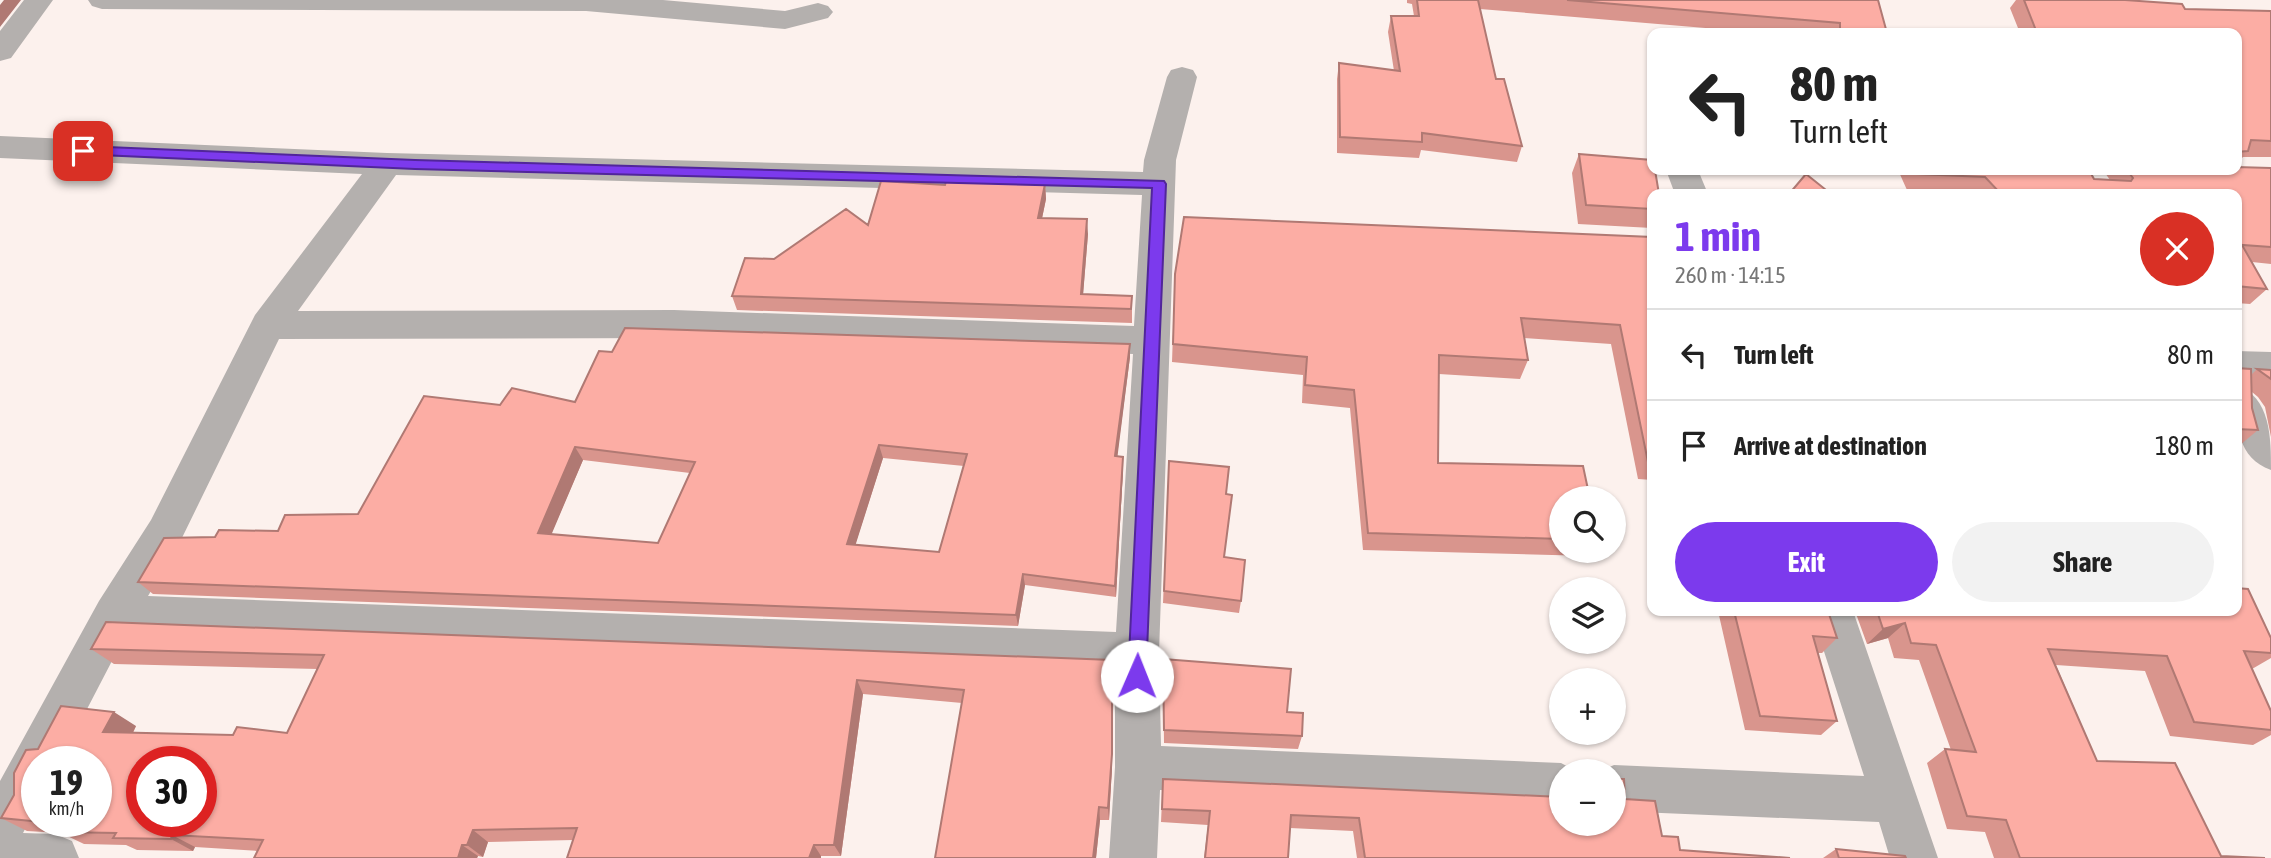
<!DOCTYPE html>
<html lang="en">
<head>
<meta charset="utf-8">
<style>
  :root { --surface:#fff; --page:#f2f2f2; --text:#222; --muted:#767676; --line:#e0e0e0; --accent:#7c3aed }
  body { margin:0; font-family:"Asap Condensed",sans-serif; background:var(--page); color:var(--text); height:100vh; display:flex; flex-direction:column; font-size:26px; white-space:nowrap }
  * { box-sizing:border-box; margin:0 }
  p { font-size:23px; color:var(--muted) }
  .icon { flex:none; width:38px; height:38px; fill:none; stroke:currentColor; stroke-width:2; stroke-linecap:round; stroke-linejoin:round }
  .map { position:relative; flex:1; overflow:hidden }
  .side { position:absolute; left:1647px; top:189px; width:595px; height:427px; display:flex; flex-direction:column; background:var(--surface); border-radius:14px; box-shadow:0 2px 5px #0004 }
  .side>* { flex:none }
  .top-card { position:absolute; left:1647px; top:28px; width:595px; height:147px; border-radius:14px; box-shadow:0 2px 5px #0004; background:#fff; color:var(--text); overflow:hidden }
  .tools { position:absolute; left:1549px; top:486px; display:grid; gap:14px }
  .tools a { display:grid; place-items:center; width:77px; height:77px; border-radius:50%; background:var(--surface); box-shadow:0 2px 5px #0004; font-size:35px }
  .speed { position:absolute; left:21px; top:746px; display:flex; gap:14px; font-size:35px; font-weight:700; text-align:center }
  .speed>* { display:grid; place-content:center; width:91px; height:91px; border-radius:50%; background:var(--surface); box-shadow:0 2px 5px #0004; line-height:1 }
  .speed small { font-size:18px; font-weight:400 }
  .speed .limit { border:10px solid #d22; background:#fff; color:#111 }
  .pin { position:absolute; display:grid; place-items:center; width:60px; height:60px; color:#fff; margin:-30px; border-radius:14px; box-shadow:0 4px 10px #0006 }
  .me { position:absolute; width:77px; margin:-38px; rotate:1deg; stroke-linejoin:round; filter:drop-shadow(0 0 5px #0008) }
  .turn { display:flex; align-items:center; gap:24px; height:147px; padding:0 28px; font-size:32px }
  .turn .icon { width:91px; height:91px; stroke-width:2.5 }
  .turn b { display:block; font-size:49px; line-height:60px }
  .round { display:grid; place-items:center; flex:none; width:74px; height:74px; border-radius:37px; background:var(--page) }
  .head { display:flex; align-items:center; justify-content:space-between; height:119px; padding:0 28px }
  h1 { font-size:42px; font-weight:700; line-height:52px; color:var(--accent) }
  .primary-button { display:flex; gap:14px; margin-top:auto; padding:14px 28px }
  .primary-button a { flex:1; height:80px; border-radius:42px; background:var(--accent); color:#fff; font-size:28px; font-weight:700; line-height:80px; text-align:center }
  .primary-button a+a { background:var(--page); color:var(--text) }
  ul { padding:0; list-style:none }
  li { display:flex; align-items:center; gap:21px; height:91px; padding:0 28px; border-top:2px solid var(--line) }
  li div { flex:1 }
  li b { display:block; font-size:26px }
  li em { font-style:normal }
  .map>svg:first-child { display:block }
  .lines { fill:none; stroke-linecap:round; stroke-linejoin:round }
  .minor { fill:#b4b0ae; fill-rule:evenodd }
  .wall { fill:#d9958d; fill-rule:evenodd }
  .shaded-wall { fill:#b07973 }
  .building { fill:#fcada4; stroke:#b07973; stroke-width:2; fill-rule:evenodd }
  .route { fill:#7c3aed; stroke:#51269a; stroke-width:2 }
</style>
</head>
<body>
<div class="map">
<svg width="2271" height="858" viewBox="0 0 2271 858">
  <rect width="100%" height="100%" fill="#fcf1ed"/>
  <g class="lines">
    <path class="minor" d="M24 0H53L11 58 0 61V31Z
      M88 0H663L785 11 818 3 828 6 833 12 828 18 785 29 586 11 102 9 92 6Z
      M1182 67 1193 70 1197 77 1176 160 1159 653 1161 746 1561 763 1578 772H1561V809L1160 790 1157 858H1109L1115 767V672L126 634 60 761H37V806L23 833 55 834 72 841 79 858H0V781L99 601 151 520 255 315 362 174 0 158V136L387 153 1143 172 1144 160 1167 77 1171 70ZM396 175 1142 195 1134 326 674 310 298 311ZM674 338 1133 354 1116 632 148 596 179 544 279 339Z
      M1666 170H1698L1708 194H1675Z
      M2236 351 2271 352V380L2236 379Z
      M2236 385C2271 397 2271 438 2271 470 2234 457 2236 418 2236 385Z
      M1811 611H1853L1938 858H1890L1879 822 1614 811V772H1598L1614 765 1864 776Z"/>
  </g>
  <path class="wall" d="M1407 0H1878L1887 33H1765L1480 9 1496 79 1522 146 1517 162 1421 150 1419 158 1337 153V79L1339 63 1394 71 1388 32 1391 16H1414L1412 4 1407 3Z
    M2016 0H2125L2185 9 2271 11V157H2243L2236 164V33H2020L2010 8Z
    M1579 154 1652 194V228L1578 224 1572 173Z
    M2240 168H2271V264L2252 262 2267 289 2250 304 2236 303V194H1974L1973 193 1907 190 1898 170H2089L2094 179 2110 180 2103 170H2236Z
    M1045 184 1046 199 1042 218 1088 234 1083 294 1132 310V323L737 310 732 296 774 259 868 225 945 185Z
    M1652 237V480L1638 479 1611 344 1524 338 1528 360 1520 379 1439 374 1438 463 1561 499V551H1592L1590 556 1363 550 1350 408 1302 403 1303 375 1172 362 1175 274Z
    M612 352 1130 357 1117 456 1123 457V469L1116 597 1025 585 1018 626 153 594 138 582 215 537 278 531 358 514 500 405 575 402ZM883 458 964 466 939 552 855 545ZM583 460 690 473 658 543 551 534Z
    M2236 368 2251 375 2257 369 2271 370V437L2265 407 2258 397 2252 392V408L2258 430 2240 445H2236Z
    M1169 461 1226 494 1224 557 1241 601 1239 613 1163 603Z
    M1718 611H1828L1837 638 1822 653H1817L1837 721 1821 735 1745 730Z
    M1855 611H2236L2271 638V658L2252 669 2271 711V735L2253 745 2170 736 2145 671 2056 665 2097 761 2221 856 2265 858H1994L1985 832 1947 829 1927 763 1945 749 1951 750 1919 660 1894 658 1888 638 1867 644Z
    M91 649 1112 660V767L1109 820H1100L1096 858H935L962 703 863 694 841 856H821L573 840 488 842 483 857 478 856 477 858H254L258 851 195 847 193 851 137 850 126 845 84 844 61 833 27 831 1 818 38 749 136 726 133 733 233 735 287 733 318 669 114 664Z
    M1163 659 1287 712 1302 736 1298 749 1164 743Z
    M1163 779 1561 797 1625 799 1662 836 1680 850 1790 858H1357L1353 831 1290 828 1288 858H1204L1208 825 1161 822Z
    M1836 849 1906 858H1823Z"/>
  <path class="shaded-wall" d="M4 0H21L0 27V5Z
    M1045 184 1046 199 1039 233 1038 218Z
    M1087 219 1088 234 1082 308 1081 294Z
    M1130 344V357L1116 468 1115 456Z
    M879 445 883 458 852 556 847 544Z
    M575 447 583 460 547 545 538 533Z
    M1123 457V469L1116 597 1115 586Z
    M1023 574 1025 585 1018 626 1016 615Z
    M1905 623 1888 638 1867 644 1883 629Z
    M1112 675V767L1109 820 1108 808Z
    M857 680 863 694 841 856 834 845Z
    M114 712 136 726 126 746 103 732Z
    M1099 807 1100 820 1096 858H1093Z
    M473 830 488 842 483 857 467 845Z
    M172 835 195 847 193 851 171 839Z
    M462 845 478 856 477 858H458Z
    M814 845 821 856V858H809Z"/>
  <path class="building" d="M1417 0H1478L1496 79H1504L1522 146 1422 133V142L1340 137 1339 63 1400 71 1391 16H1419Z
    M1567 0H1878L1887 33H1840V23Z
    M2024 0H2125L2182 4 2185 9 2271 11V141L2251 140 2248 151 2236 152V33H2037Z
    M1579 154 1652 160V170H1655L1659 194H1652V209L1586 205Z
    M2236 167 2271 168V247L2242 245 2267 289 2236 286V194H2001L1985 177 1917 174 1915 170H2089L2094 179 2131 181 2133 178 2127 170H2236Z
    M1806 174 1831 194H1789Z
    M947 178 1045 184 1038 218 1087 219 1081 294 1132 296 1131 309 732 296 745 258 774 259 846 209 868 225 881 181 945 185Z
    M1184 217 1652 237V462H1648L1620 325 1521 318 1528 360 1439 355 1438 463 1583 466 1590 499H1561V539L1368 533 1354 390 1305 385 1307 357 1173 344 1175 274Z
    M625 328 1130 344 1115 456 1123 457 1115 586 1023 574 1016 615 138 582 164 538 215 537 219 530 278 531 285 515 358 514 424 396 500 405 512 388 575 402 599 351 612 352ZM879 445 967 454 939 552 847 544ZM575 447 695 462 658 543 538 533Z
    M2236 368 2251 369 2252 408 2258 430 2236 429Z
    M2257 369 2271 370V379Z
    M1169 461 1229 467 1226 494 1232 495 1224 557 1245 560 1241 601 1164 591Z
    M2236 588 2248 589 2271 638V653L2244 651 2271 711V730L2194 722 2167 656 2048 649 2097 761 2175 763 2221 856 2265 858H2020L2006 820 1967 816 1945 749 1976 752 1936 645 1911 643 1905 623 1883 629 1877 611H2236Z
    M1734 611H1828L1837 638 1813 636 1837 721 1760 716Z
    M106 622 1112 660V754L1108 808 1099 807 1093 858H935L964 690 857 680 834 845H814L809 858H567L577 828 473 830 467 845H462L458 858H254L263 840 172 835 171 839 113 838 116 833 59 832 63 824 1 818 14 795V773L26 750 38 749 61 706 114 712 103 732 233 735 237 727 287 733 324 655 91 649ZM37 761H96V821H37ZM142 761H201V821H142Z
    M1163 659 1291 669 1287 712 1303 713 1302 736 1164 730Z
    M1163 779 1561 797V824H1614V779H1624L1625 799 1655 801 1662 836 1678 837 1680 850 1790 858H1365L1359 818 1291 815 1288 858H1205L1210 811 1162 809Z
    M1836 849 1905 856 1906 858H1839Z"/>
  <path class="route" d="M83 146 415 160 1164 181 1166 184 1146 676 1144 682 1137 684 1131 682 1128 676 1152 188 415 169 78 154V147Z"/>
</svg>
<div class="tools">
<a><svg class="icon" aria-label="search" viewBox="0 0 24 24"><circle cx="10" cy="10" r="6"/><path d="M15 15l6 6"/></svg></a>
<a><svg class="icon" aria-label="layers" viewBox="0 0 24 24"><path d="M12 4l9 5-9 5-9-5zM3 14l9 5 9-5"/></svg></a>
<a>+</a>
<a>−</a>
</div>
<div class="speed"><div>19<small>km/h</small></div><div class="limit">30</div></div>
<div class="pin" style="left:83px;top:151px;background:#d93025"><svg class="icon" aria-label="arrive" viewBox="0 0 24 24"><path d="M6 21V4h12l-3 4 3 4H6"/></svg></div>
<svg class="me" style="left:1137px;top:676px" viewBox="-20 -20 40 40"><circle r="19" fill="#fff"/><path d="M0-13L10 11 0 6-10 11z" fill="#7c3aed"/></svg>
<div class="top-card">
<div class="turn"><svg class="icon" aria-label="left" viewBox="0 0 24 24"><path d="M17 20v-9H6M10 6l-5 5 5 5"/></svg><div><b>80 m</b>Turn left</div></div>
</div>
<section class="side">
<div class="head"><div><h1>1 min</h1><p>260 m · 14:15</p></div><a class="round" style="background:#d93025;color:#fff"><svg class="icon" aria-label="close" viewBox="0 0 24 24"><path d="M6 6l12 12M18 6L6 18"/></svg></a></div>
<ul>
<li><svg class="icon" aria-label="left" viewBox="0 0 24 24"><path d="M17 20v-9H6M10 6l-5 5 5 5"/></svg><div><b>Turn left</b></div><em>80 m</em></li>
<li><svg class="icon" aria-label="arrive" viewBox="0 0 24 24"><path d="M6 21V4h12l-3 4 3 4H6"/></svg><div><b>Arrive at destination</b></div><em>180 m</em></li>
</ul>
<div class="primary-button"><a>Exit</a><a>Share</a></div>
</section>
</div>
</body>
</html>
